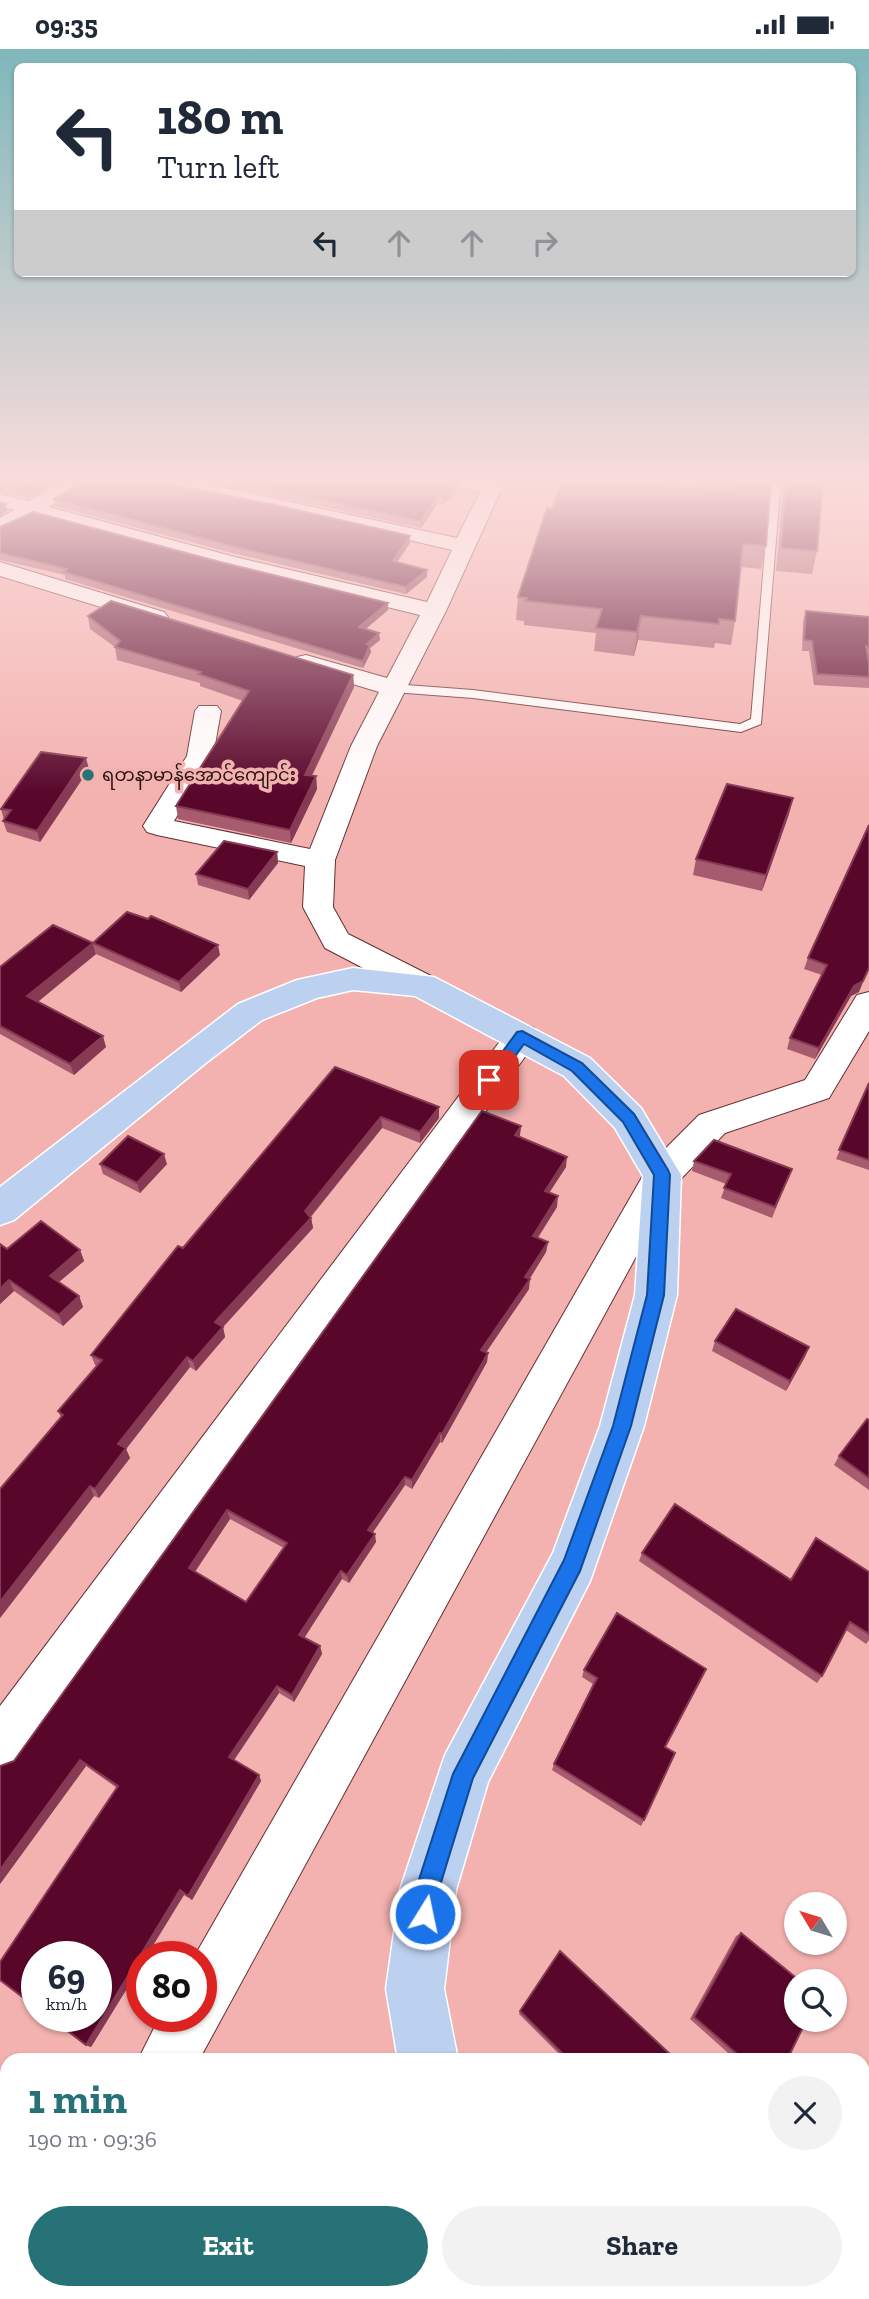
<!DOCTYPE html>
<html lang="en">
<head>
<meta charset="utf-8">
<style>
  :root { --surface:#fff; --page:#f2f2f3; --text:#1f2937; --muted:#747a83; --accent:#277276 }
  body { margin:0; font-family:"Zilla Slab","Noto Sans Myanmar",serif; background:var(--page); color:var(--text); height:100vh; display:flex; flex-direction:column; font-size:26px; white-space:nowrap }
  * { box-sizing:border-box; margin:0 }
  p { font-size:23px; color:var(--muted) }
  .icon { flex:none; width:38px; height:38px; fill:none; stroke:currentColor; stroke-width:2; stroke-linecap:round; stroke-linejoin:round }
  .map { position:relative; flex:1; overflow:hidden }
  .drawer { position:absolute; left:0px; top:2004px; width:870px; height:247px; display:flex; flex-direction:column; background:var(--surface); border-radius:21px 21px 0 0; box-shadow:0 2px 5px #0004 }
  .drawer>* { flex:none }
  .top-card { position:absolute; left:14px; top:14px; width:842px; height:214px; border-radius:10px; box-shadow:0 2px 5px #0004; background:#fff; color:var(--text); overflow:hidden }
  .needle { width:46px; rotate:308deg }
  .buttons { position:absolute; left:784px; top:1843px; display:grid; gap:14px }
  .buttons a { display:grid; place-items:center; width:63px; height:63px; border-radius:50%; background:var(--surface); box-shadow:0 2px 5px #0004; font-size:35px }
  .speed { position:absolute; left:21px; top:1892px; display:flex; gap:14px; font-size:35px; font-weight:700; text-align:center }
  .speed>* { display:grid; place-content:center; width:91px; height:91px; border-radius:50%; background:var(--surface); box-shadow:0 2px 5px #0004; line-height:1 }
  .speed small { font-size:18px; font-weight:400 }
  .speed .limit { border:10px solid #d22; background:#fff; color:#111 }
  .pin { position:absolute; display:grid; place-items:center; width:60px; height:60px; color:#fff; margin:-30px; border-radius:14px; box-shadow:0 4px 10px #0006 }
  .me { position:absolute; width:77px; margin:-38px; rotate:10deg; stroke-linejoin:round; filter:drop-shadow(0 0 5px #0008) }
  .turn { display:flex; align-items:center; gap:24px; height:147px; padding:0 28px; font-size:32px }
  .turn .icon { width:91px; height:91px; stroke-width:2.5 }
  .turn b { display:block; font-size:49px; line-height:60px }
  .lanes { display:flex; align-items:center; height:66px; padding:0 28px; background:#0003; justify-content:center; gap:35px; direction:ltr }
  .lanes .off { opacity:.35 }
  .round { display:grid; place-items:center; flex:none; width:74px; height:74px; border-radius:37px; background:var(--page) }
  .head { display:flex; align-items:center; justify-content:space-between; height:119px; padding:0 28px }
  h1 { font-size:42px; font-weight:800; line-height:52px; color:var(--accent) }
  .action { display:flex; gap:14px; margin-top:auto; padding:14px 28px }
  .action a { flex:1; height:80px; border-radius:42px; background:var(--accent); color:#fff; font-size:28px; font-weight:800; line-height:80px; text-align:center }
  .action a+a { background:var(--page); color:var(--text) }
  .status { display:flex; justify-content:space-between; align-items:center; height:49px; padding:0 35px; background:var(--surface); direction:ltr }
  .status svg { height:19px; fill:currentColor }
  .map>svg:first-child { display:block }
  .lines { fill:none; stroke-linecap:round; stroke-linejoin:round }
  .service-casing { stroke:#642f30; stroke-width:2 }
  .minor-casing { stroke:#642f30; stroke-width:2 }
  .trunk-casing { stroke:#fff; stroke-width:3 }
  .service { fill:#fff; fill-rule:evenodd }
  .minor { fill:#fff; fill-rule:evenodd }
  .trunk { fill:#bcd0f0; fill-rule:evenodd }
  .wall { fill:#a65c6e; fill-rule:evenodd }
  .shaded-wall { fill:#863a53 }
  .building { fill:#58072b; stroke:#863a53; stroke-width:2; fill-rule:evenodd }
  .route { fill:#1a73e8; stroke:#114b97; stroke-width:2 }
  .poi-dot { fill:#277276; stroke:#f3b2b0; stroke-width:2.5 }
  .labels { text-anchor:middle; stroke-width:7; stroke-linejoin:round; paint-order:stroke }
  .far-poi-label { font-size:18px; fill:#281212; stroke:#f3b2b0; text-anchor:start }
</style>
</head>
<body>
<div class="status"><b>09:35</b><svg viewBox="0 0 49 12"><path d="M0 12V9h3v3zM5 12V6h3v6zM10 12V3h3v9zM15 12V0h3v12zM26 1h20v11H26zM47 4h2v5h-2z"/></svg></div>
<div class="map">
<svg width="869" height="2250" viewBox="0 0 869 2250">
  <rect width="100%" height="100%" fill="#f3b2b0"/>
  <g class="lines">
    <g class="service-casing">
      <path id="service" d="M771 430H781L761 675 741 683 473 649 393 643 387 639 393 635 473 641 740 675 751 670Z"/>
    </g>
    <g class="minor-casing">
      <path id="minor" d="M68 430H92L49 458 235 508 427 553 452 501 272 459 153 436 143 430H183L457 489 480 443 441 434 438 430H506L446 562 377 697 335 811 333 858 348 885 433 928 438 936 433 944 422 947 411 944 325 899 303 858 305 817 157 786 147 783 143 777 187 707 195 662 199 657H217L221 662 213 707 174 772 310 800 351 697 379 643 297 618 294 613 297 608 306 606 387 629 420 566 222 518 34 467 0 484V469L14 461 0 457V445L29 452Z
        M0 513 164 563 168 568 164 573 156 575 0 527Z
        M869 943V982L829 1049 725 1084 675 1136 199 2011H138L160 1967H201V1908H194L649 1116 699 1066 805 1031 857 946Z
        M522 975 534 979 539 987 534 995 18 1717 0 1724V1657L510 979Z
        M7 2236V2244H69L66 2250H1Z
        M415 2244H479L476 2250H412Z"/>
    </g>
    <g class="trunk-casing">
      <path id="trunk" d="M353 919 434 928 590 1009 641 1059 681 1126 677 1246 644 1377 590 1532 488 1733 456 1841 444 1940 458 2011H398L386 1940 400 1841 445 1706 553 1504 600 1377 635 1246 643 1127 615 1079 564 1027 415 947 353 941 317 949 262 971 207 1013 14 1171 0 1176V1138L238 955 297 931Z
        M655 2244H730L732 2250H657Z"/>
    </g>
    <use href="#service" class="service"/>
    <use href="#minor" class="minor"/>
    <use href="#trunk" class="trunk"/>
  </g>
  <path class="wall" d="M0 430H63L29 449 0 443Z
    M194 430H440L458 441 444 455 438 454 421 479Z
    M695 430H771L766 497 761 520 741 518 735 572 731 596 715 594 714 599 638 591 634 607 594 602 596 584 524 576V572L516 571 518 548 552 460 694 438Z
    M784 430H823L817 502 812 525 776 522Z
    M151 432 410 487V494L397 513 427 521V528L406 545 236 505 55 457 54 450Z
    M0 478 388 561 366 580 380 591 370 599 371 603 363 619 65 530V526L0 511Z
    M806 562 869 568V609L868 608 869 615V639L814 636 809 602H802L803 572Z
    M88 567 353 626 354 638 312 727H316L317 740 291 794 178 770 176 757 243 652 200 637V634L117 611 115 598 90 580Z
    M89 720 40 793 7 783 3 772 4 771 1 760Z
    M789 765 762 842 693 826 696 810Z
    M869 776 859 943 851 947 815 1010 787 1000 790 989 822 926 804 920 808 909Z
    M277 803 278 814 249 851 198 836 196 825Z
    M93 894 220 906 181 943 96 905Z
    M96 905 38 953 106 998 74 1026 0 985V918Z
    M335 1018 439 1069 420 1094 382 1079 311 1168 313 1179 223 1278 225 1288 196 1322 190 1318 126 1400 130 1409 99 1449 94 1447 0 1569V1440L61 1368 58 1362 97 1317 95 1316 91 1306 183 1199Z
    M869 1034V1121L836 1110Z
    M521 1077 519 1088 566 1118 549 1143 557 1158 538 1189 548 1193 546 1203 529 1230V1240L486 1303 488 1304 487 1313 442 1394 440 1393 412 1440 405 1436 373 1483 376 1493 349 1534 342 1530 304 1589 320 1597 322 1605 294 1653 279 1644 234 1711 259 1726 261 1732 192 1851 184 1846 142 1908V1915L91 1998 86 1996 117 1739 86 1717 0 1835V1717L14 1712ZM230 1470 284 1499 246 1553 195 1523Z
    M694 1112 792 1120 772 1169 721 1149 726 1135 692 1122Z
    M100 1115H167L140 1144 103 1125Z
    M7 1200 80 1201 84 1212 59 1233 79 1247 83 1258 63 1277 14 1242 0 1255Z
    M715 1292 809 1298 786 1342 712 1302Z
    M869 1371V1441L834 1416 839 1407Z
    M642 1504 791 1531 869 1523V1591L866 1595 846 1581 822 1627 817 1634 639 1512Z
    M617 1564 665 1698 644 1771 641 1777 552 1721 554 1715 593 1635 582 1628 584 1621Z
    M741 1884 787 2011H736L690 1970 736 1887Z
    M520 1962 670 2011H565L519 1965Z"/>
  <path class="shaded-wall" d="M50 430H63L29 449 27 442Z
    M458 434V441L444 455V449Z
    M438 447V454L421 479V472Z
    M6 455 7 462 0 467V459Z
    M410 487V494L393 519V512Z
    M427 521V528L406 545V538Z
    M388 554V561L359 585V578Z
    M641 567 638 591 634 607 637 583Z
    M379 584 380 591 370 599 371 603 363 619V612L367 595Z
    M353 626 354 638 306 738 305 726Z
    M86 709 89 720 40 793 37 782Z
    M316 727 317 740 291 794 290 781Z
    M793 749 789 765 762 842 766 826Z
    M277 803 278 814 249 851 248 840Z
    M93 894 96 905 31 958 27 947Z
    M218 896 220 906 181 943 179 933Z
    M869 919 859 943 851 947 815 1010 819 999 854 937Z
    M103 987 106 998 74 1026 70 1015Z
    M439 1058V1069L420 1094V1083Z
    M381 1068 382 1079 306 1173 305 1162Z
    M521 1077 520 1087 514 1097 515 1086Z
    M164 1105 167 1115 140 1144 137 1134Z
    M567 1108 566 1118 544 1152 545 1142Z
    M558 1147 557 1158 532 1197 533 1187Z
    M311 1169 313 1179 223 1278 225 1288 196 1322 193 1312 215 1273Z
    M548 1193 546 1203 526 1236 530 1230 529 1240 481 1311V1301Z
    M80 1201 84 1212 54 1237 50 1227Z
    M9 1231 14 1242 0 1255V1240Z
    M79 1247 83 1258 63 1277 59 1266Z
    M809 1298 805 1308 786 1342 790 1332Z
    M488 1304 487 1313 442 1394V1385Z
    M187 1308 190 1318 126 1400 130 1409 99 1449 95 1440 118 1395Z
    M440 1384V1393L412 1440V1431Z
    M405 1428V1436L369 1489 368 1481Z
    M90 1437 94 1447 0 1569V1553Z
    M227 1461 230 1470 192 1527 189 1519Z
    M375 1485 376 1493 349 1534 347 1526Z
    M341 1522 342 1530 301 1594 299 1586Z
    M320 1597 322 1605 294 1653 292 1646Z
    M277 1637 279 1644 232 1714 229 1708Z
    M80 1711 86 1717 0 1835V1821Z
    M259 1726 261 1732 192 1851 188 1847Z
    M180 1841 184 1846 146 1908H142V1915L91 1998 86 1996Z
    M0 2041 7 2045V2048L0 2044Z
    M7 2133V2147L2 2156H0V2146Z"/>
  <path class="building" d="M0 430H50L27 442 0 436Z
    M85 430H148L151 432 271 455 410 487 393 512 427 521 406 538 235 498 54 450Z
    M225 430H440L458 434 444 449 438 447 421 472Z
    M562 430H593L730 441 731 437 711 430H771L766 497 743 495 735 572 719 570V575L641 567 637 583 596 579 602 560 525 552 527 549 518 548 547 459 552 460Z
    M786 430H823L817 502 781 499Z
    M0 453 6 455 0 459Z
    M33 463 220 513 388 554 359 578 379 584 367 595 370 596 363 612 64 523 67 520 0 504V478Z
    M111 552 353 626 305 726 316 727 290 781 176 757 249 642 198 625 201 623 115 598 120 592 88 567Z
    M806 562 869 568V598L866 597 869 615V628L817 625 812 592 804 591Z
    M41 703 86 709 37 782 3 772 11 761 1 760Z
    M727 735 793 749 766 826 696 810Z
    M869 776V919L863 932 854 937 819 999 790 989 827 916 808 909Z
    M224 792 277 803 248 840 196 825Z
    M127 863 148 870 151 867 218 896 179 933 93 894Z
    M53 876 93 894 27 947 103 987 70 1015 0 977V918Z
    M335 1018 439 1058 420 1083 381 1068 305 1162 311 1169 215 1273 223 1278 193 1312 187 1308 118 1395 126 1399 95 1440 90 1437 0 1553V1440L63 1366 58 1362 102 1311 91 1306 178 1197 183 1199Z
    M869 1034V1111L839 1101Z
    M482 1062 521 1077 515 1086 567 1108 545 1142 558 1147 533 1187 548 1193 525 1228 530 1230 481 1301 488 1304 442 1385 440 1384 412 1431 405 1428 368 1481 375 1485 347 1526 341 1522 299 1586 320 1597 292 1646 277 1637 229 1708 259 1726 188 1847 180 1841 86 1996 48 1967H96V1908H37V1959L0 1931V1913L118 1737 80 1711 0 1821V1717L14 1712ZM227 1461 287 1494 246 1553 189 1519Z
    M128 1087 164 1105 137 1134 100 1115Z
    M714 1091 792 1120 775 1158 724 1139 731 1125 694 1112Z
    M41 1172 80 1201 50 1227 79 1247 59 1266 9 1231 0 1240V1195L7 1200Z
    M736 1260 809 1298 790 1332 715 1292Z
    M867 1370 869 1371V1429L839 1407Z
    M675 1455 791 1531 816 1489 869 1523V1585L850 1573 822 1627 642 1504Z
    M617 1564 706 1620 665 1698 675 1704 644 1771 554 1715 597 1629 584 1621Z
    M741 1884 800 1932H796V1970H807L787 2011H744L694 1968Z
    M560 1902 672 2007 670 2011H569L520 1962Z
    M0 2044 7 2048V2133L0 2146Z
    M863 2074 869 2079V2156L863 2174Z
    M167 2244H375L372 2250H174Z"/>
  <linearGradient id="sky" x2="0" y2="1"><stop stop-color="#7fb7bb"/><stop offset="0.58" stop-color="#fadcdb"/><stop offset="1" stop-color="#fadcdb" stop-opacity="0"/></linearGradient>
  <rect width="869" height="745" fill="url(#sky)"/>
  <path class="route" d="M522 982 582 1014 634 1065 668 1121 670 1126 664 1246 631 1377 580 1522 473 1729 439 1840 433 1874 425 1877 416 1874 413 1865 416 1840 453 1725 564 1511 613 1377 647 1246 654 1126 623 1073 572 1022 524 995 495 1035H484V1028L517 983Z"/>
  <circle class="poi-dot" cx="88" cy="726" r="7"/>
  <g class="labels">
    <g class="far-poi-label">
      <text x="102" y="732">ရတနာမာန်အောင်ကျောင်း</text>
    </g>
  </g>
</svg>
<div class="buttons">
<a><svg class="needle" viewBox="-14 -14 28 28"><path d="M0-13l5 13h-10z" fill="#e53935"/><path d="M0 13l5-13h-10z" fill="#747a83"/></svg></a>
<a><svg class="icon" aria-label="search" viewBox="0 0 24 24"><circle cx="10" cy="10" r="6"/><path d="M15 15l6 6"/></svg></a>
</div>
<div class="speed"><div>69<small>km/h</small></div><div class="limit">80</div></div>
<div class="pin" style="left:489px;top:1031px;background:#d93025"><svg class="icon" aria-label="arrive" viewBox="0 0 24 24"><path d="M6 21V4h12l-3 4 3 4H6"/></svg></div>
<svg class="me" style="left:425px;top:1865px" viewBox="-20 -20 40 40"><circle r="17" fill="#1a73e8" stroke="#fff" stroke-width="3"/><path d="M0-11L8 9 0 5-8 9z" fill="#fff"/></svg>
<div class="top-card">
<div class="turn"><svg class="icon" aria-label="left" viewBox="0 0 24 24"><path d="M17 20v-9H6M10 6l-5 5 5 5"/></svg><div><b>180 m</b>Turn left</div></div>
<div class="lanes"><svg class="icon" aria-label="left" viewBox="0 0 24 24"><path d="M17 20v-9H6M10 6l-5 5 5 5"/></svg><svg class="icon off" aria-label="ahead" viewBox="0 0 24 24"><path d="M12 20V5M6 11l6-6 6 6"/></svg><svg class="icon off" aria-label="ahead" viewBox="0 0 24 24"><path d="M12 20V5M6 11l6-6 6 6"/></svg><svg class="icon off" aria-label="right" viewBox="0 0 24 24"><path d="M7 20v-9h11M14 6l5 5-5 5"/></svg></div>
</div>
<section class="drawer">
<div class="head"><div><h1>1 min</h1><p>190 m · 09:36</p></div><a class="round"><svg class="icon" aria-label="close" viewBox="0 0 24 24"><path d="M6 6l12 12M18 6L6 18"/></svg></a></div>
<div class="action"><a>Exit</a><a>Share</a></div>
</section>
</div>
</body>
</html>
